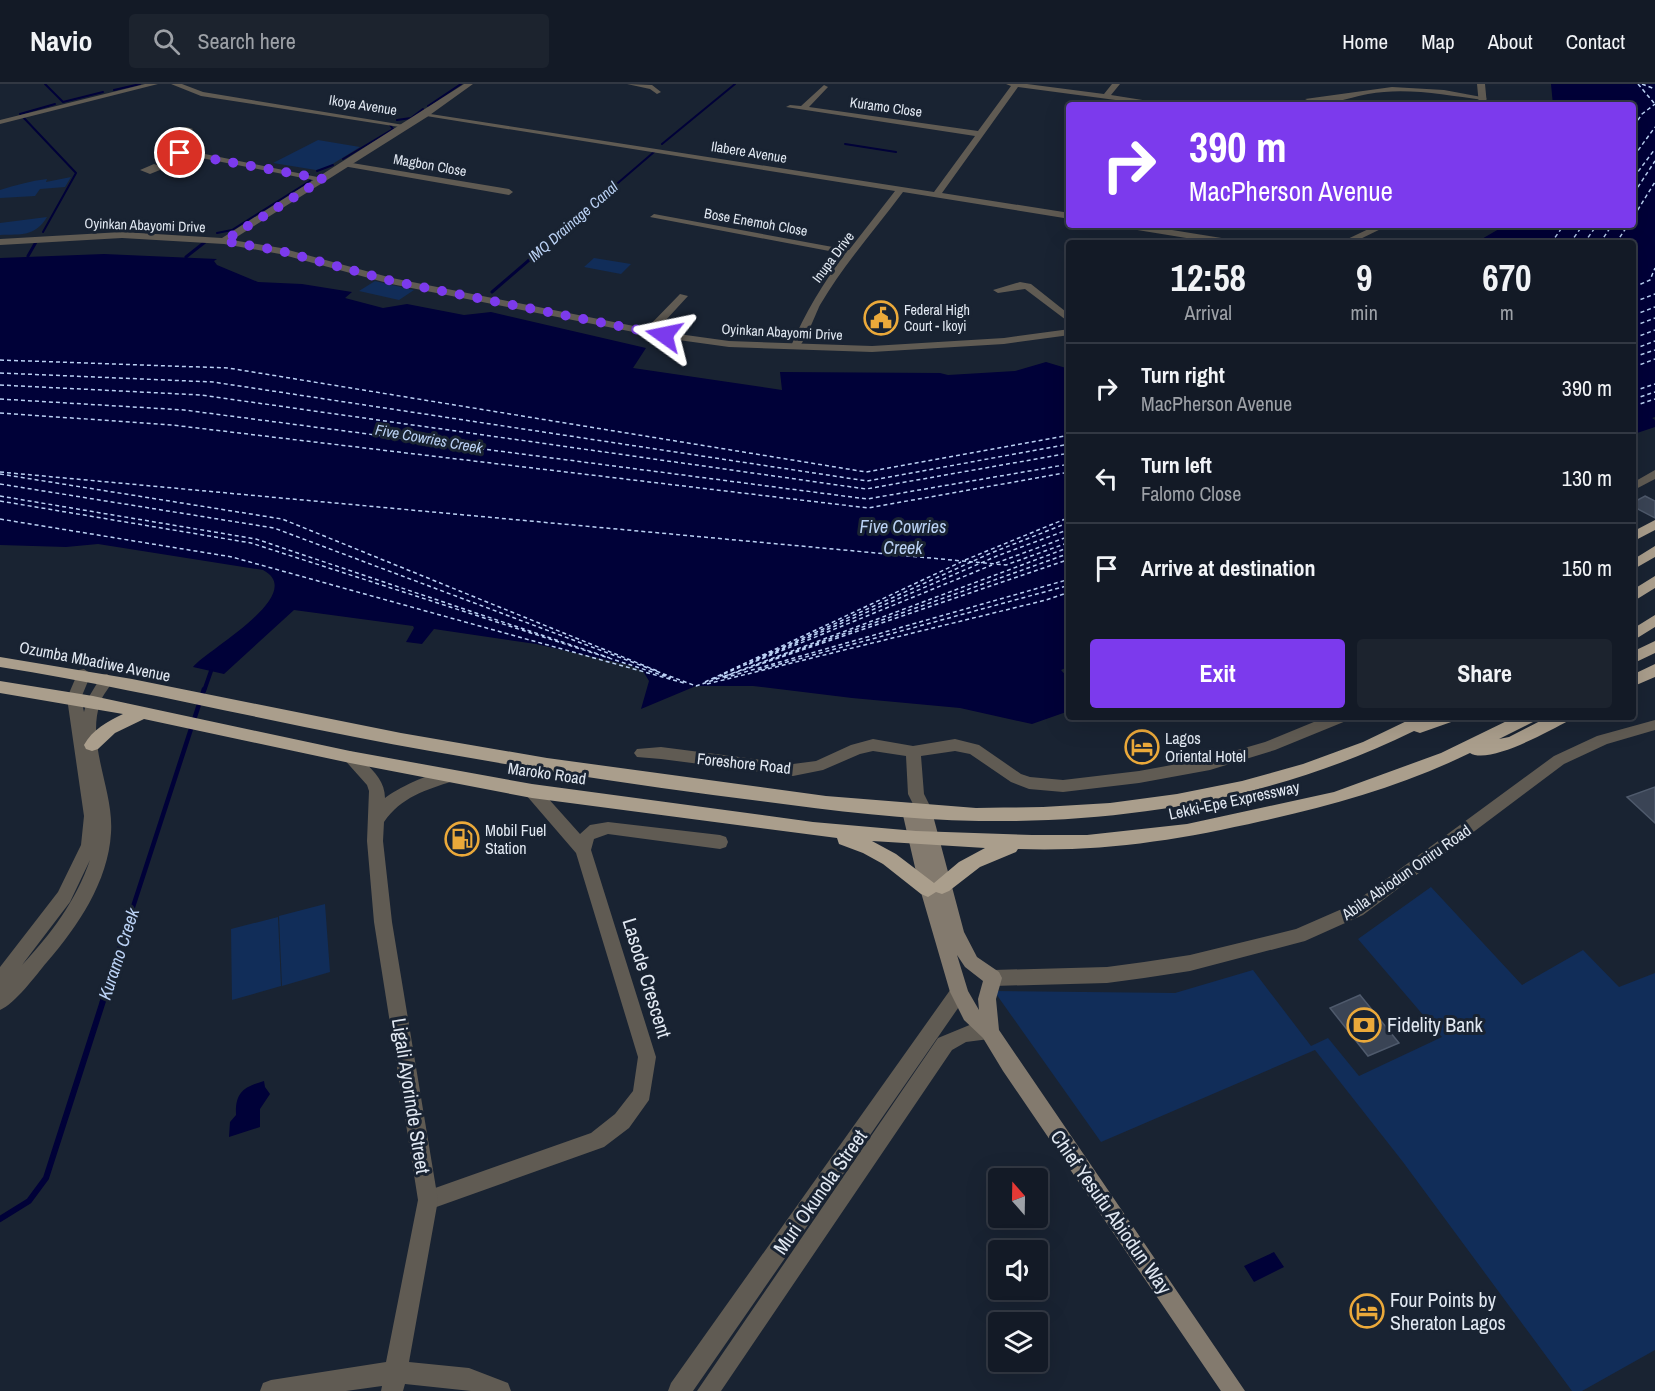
<!DOCTYPE html>
<html lang="en">
<head>
<meta charset="utf-8">
<style>
  :root { --surface:#131a26; --page:#1c232e; --text:#f1f3f6; --muted:#9da1a7; --line:#323843; --accent:#7c3aed }
  body { margin:0; font-family:"Archivo Narrow",sans-serif; background:var(--page); color:var(--text); height:100vh; display:flex; flex-direction:column; font-size:22px; white-space:nowrap }
  * { box-sizing:border-box; margin:0 }
  p { font-size:20px; color:var(--muted) }
  .icon { flex:none; width:33px; height:33px; fill:none; stroke:currentColor; stroke-width:2; stroke-linecap:round; stroke-linejoin:round }
  .map { position:relative; flex:1; overflow:hidden }
  .side { position:absolute; left:1066px; top:156px; width:570px; height:480px; display:flex; flex-direction:column; background:var(--surface); border-radius:6px; box-shadow:0 6px 24px #0002,0 0 0 2px var(--line) }
  .side>* { flex:none }
  .hud { position:absolute; left:1066px; top:18px; width:570px; height:126px; border-radius:6px; box-shadow:0 6px 24px #0002,0 0 0 2px var(--line); background:#7c3aed; color:#fff; overflow:hidden }
  .needle { width:39px; rotate:340deg }
  .fabs { position:absolute; left:988px; top:1084px; display:grid; gap:12px }
  .fabs a { display:grid; place-items:center; width:60px; height:60px; border-radius:6px; background:var(--surface); box-shadow:0 6px 24px #0002,0 0 0 2px var(--line); font-size:30px }
  .pin { position:absolute; display:grid; place-items:center; width:51px; height:51px; color:#fff; margin:-26px; border:3px solid #fff; border-radius:50%; box-shadow:0 2px 6px #0007 }
  .me { position:absolute; width:66px; margin:-33px; rotate:282deg; stroke-linejoin:round; filter:drop-shadow(0 0 4px #0008) }
  .turn { display:flex; align-items:center; gap:21px; height:126px; padding:0 24px; font-size:27px }
  .turn .icon { width:78px; height:78px; stroke-width:2.5 }
  .turn b { display:block; font-size:42px; line-height:51px }
  .eta { display:flex; justify-content:space-evenly; align-items:center; height:102px; text-align:center }
  .eta b { font-size:36px; font-weight:700; line-height:42px }
  .primary-button { display:flex; gap:12px; margin-top:auto; padding:12px 24px }
  .primary-button a { flex:1; height:69px; border-radius:6px; background:var(--accent); color:#fff; font-size:24px; font-weight:700; line-height:69px; text-align:center }
  .primary-button a+a { background:var(--page); color:var(--text) }
  ul { padding:0; list-style:none }
  li { display:flex; align-items:center; gap:18px; height:90px; padding:0 24px; border-top:2px solid var(--line) }
  li div { flex:1 }
  li b { display:block; font-size:22px }
  li em { font-style:normal }
  header { display:flex; align-items:center; gap:36px; box-sizing:border-box; height:84px; padding:0 30px; background:var(--surface); border-bottom:2px solid var(--line) }
  header strong { font-size:28px }
  nav { display:flex; gap:33px; margin-inline-start:auto; font-size:21px }
  .search { width:420px; height:54px; background:var(--page); display:flex; align-items:center; gap:15px; box-sizing:border-box; padding:0 21px; border-radius:6px; color:var(--muted); font-size:22px }
  .map>svg:first-child { display:block }
  .green { fill:#112d59 }
  .water { fill:#000138 }
  .lines { fill:none; stroke-linecap:round; stroke-linejoin:round }
  .stream-far4 { stroke:#000138; stroke-width:2 }
  .stream-far3 { stroke:#000138; stroke-width:3 }
  .stream-far2 { stroke:#000138; stroke-width:4 }
  .stream-far1 { stroke:#000138; stroke-width:4.5 }
  .stream { stroke:#000138; stroke-width:6 }
  .ferry { stroke:#bbd2f5; stroke-width:1.5; stroke-dasharray:4 3; stroke-linecap:butt }
  .building { fill:#3a4455; stroke:#4f5a6c; stroke-width:1.5 }
  .minor { fill:#605b53; fill-rule:evenodd }
  .tertiary { fill:#605b53; fill-rule:evenodd }
  .secondary { fill:#837a6e; fill-rule:evenodd }
  .trunk { fill:#aa9e8c; fill-rule:evenodd }
  .route { stroke:#7c3aed; stroke-width:10; stroke-dasharray:0 18 }
  .labels { text-anchor:middle; stroke-width:6; stroke-linejoin:round; paint-order:stroke }
  .far-street-label { font-size:14px; fill:#e1e8f2; stroke:#192332 }
  .far-poi-label { font-size:14px; fill:#e1e8f2; stroke:#192332; text-anchor:start }
  .far-water-label { font-size:15px; font-style:italic; fill:#bbd2f5; stroke:#192332 }
  .street-label { font-size:16px; fill:#e1e8f2; stroke:#192332 }
  .poi-label { font-size:16px; fill:#e1e8f2; stroke:#192332; text-anchor:start }
  .water-label { font-size:18px; font-style:italic; fill:#bbd2f5; stroke:#192332 }
  .near-street-label { font-size:20px; fill:#e1e8f2; stroke:#192332 }
  .near-poi-label { font-size:20px; fill:#e1e8f2; stroke:#192332; text-anchor:start }
</style>
</head>
<body>
<header>
<strong>Navio</strong>
<div class="search"><svg class="icon" aria-label="search" viewBox="0 0 24 24"><circle cx="10" cy="10" r="6"/><path d="M15 15l6 6"/></svg>Search here</div>
<nav><a>Home</a><a>Map</a><a>About</a><a>Contact</a></nav>
</header>
<div class="map">
<svg width="1655" height="1307" viewBox="0 0 1655 1307">
  <rect width="100%" height="100%" fill="#192332"/>
  <path class="green" d="M318 56 360 63 326 84 316 86 273 79Z
    M71 93 65 103 40 105 35 112 0 114V106C15 101 31 97 47 95L46 98Z
    M47 133C35 153 21 150 0 151V139Z
    M594 174 631 180 621 190 584 183Z
    M375 197 414 206 399 216 359 207Z
    M1431 803 1522 901 1583 866 1619 903 1655 889V1266L1582 1307H1572L1403 1078 1315 966 1101 1058 994 907 1175 909 1253 886 1311 962 1328 954 1359 992 1442 953 1358 855Z
    M325 820 330 888 282 902 279 832Z
    M278 833 281 902 232 916 231 845Z"/>
  <path class="water" d="M1551 0H1655V333L1652 334 1655 336V343L1634 350V159H1454L1480 156 1499 145V141H1634V21H1553Z
    M104 170 217 175 214 177 217 181 258 198 302 200 352 208 345 214 383 224 407 220 464 231 491 228 646 264 633 284 782 306 780 288 940 289 948 291 1015 287 1046 278 1066 284 1070 288V582L1061 586 1069 595V627L1032 640 960 624 852 614 753 602H696L641 625 649 597 643 587 629 581 536 560 434 545 422 560 406 558 414 544 413 542 294 526 224 590 193 583C205 567 309 510 263 486L98 460 66 463 0 461V174Z
    M264 997 265 1003 270 1010 260 1025V1043L229 1053 230 1038 236 1031C235 1008 244 1003 264 997Z
    M1274 1168 1284 1183 1254 1198 1244 1182Z"/>
  <g class="lines">
    <path class="stream-far4" d="M45 0 63 18 103 8
      M114 6 140 0
      M428 22 461 0
      M20 30 55 20
      M23 33 76 89 43 148
      M397 36 411 34 423 25
      M662 60 735 0
      M845 60 896 68
      M343 75 393 45 390 41
      M317 87 333 81
      M217 149 232 146 310 97 309 91
      M35 159 38 155
      M203 159 206 157
      M548 159 654 68"/>
    <path class="stream-far3" d="M28 172 36 158
      M186 173 205 158
      M492 208 550 158"/>
    <path class="stream-far2" d="M204 607 211 587"/>
    <path class="stream-far1" d="M102 918 204 605"/>
    <path class="stream" d="M0 1135 29 1117 46 1094 103 917"/>
    <path class="ferry" d="M1638 0 1654 19
      M1642 0 1655 5
      M1634 42 1642 30 1655 20
      M1634 72 1655 43
      M1634 93 1655 65
      M1634 109 1655 77
      M1634 132 1655 98
      M1551 159 1564 141
      M1570 159 1583 141
      M1584 159 1597 141
      M1600 159 1612 141
      M1616 159 1628 141
      M1634 203 1650 196 1655 184
      M1634 218 1655 210
      M1634 231 1655 223
      M1634 242 1655 234
      M1634 254 1655 246
      M1634 265 1655 257
      M1634 273 1655 266
      M0 276 228 284 866 388 1070 351
      M1634 283 1655 275
      M0 289 213 298 867 397 1070 360
      M0 301 201 311 866 405 1070 369
      M1634 307 1655 300
      M0 315 184 326 867 415 1070 380
      M1634 315 1655 308
      M1634 322 1655 315
      M0 329 172 341 868 424 1070 388
      M0 388 1006 481 1070 458
      M0 390 282 435 660 588
      M0 400 274 444 696 602 1070 475
      M0 412 256 455 610 574
      M0 417 251 459 671 594
      M0 435 232 473 684 599
      M965 476 1070 433
      M996 479 1070 452
      M757 575 991 469 1070 438
      M749 580 992 481
      M756 581 1070 469
      M758 586 1070 501
      M724 590 997 472 1070 445
      M725 592 1070 463
      M724 594 1070 495
      M713 595 723 591
      M705 598 961 478
      M707 600 1046 516 1070 508"/>
  </g>
  <path class="building" d="M1645 412 1655 417V434L1634 423V418Z
    M1655 703V739L1627 713Z
    M1360 911 1399 959 1368 972 1330 924Z"/>
  <g class="lines">
    <path class="minor" d="M171 0H182L203 8 410 42 406 44 201 12Z
      M627 0 652 1 661 8 657 10 650 5Z
      M1006 0H1027L1104 10 1112 0H1120L1111 11 1174 21H1153L1018 3 942 109 1070 129V135L903 108C874 147 844 180 820 221 815 231 804 262 796 265L791 262C805 229 823 199 845 170L650 133 654 130 849 166 895 107 420 31 424 29 934 108 975 52 786 23 790 21 801 22 824 1 828 3 809 23 978 47 1011 2Z
      M1392 3 1444 6 1487 14 1483 16C1445 11 1406 3 1368 10 1351 13 1321 25 1305 15Z
      M186 43 193 45 171 63 327 95 323 98 161 66V62Z
      M346 78 509 105 513 108 509 111 343 82V78Z
      M154 80 160 82V86L150 90 140 86Z
      M1120 141H1141L1234 156 1239 159H1217L1125 144Z
      M1020 198 1031 200 1070 231V239L1025 205 998 209 993 206Z
      M680 210 688 212 654 249H646V245Z
      M1655 386V395L1634 406V398Z
      M1326 633H1348L1346 637 1275 666 1210 686 1139 699 1063 708 1029 705 1011 698 970 670 955 667 921 672 924 710 933 728 931 732 925 734 919 732 908 710 906 672 873 667 860 670 823 686 793 692 661 675 637 673 634 669 637 665 661 663 793 680 816 677 851 661 873 655 913 662 955 655 979 661 1021 690 1030 693 1063 696 1139 687 1210 674 1265 658Z
      M1655 636V646L1607 660 1564 680 1363 831 1305 857 1190 887 1144 894 1107 899 993 902 987 900 984 894 987 888 993 886 1107 883 1144 878 1190 871 1296 845 1351 821 1554 672 1597 652Z
      M532 701 538 703 580 750 590 741 608 738 720 751 726 753 728 758 726 763 720 765 608 750 594 755 591 766 656 973 649 1016 629 1044 604 1063 428 1126 421 1123 418 1116 421 1109 591 1049 615 1030 633 1007 638 973 576 769 526 711 524 707 526 703Z
      M959 900 965 902 968 908 965 914 693 1307H668L671 1299 953 902Z
      M972 940H990L997 942 999 948 997 954 966 958 952 966 721 1307H697L938 954Z"/>
    <path class="tertiary" d="M145 0H158L0 40V36Z
      M464 0H473L427 33 232 156 281 164 392 194 664 248 729 257 872 262 1004 254 1070 245V251L1004 260 872 268 729 263 664 254 391 200 280 170 224 160 122 154 0 161V155L122 148 222 154Z
      M1477 0H1485L1487 21H1479Z
      M1377 141H1389L1352 159H1339Z
      M84 585 91 590 81 614 84 628 87 616 102 591 107 590 114 595C110 603 103 610 100 619 86 661 114 706 111 749 108 798 78 842 47 878 36 891 15 920 0 926V883L58 808 81 761 84 732 67 614 79 586ZM90 776C76 817 51 850 22 881L70 818Z
      M350 667 355 669C368 682 385 694 385 714 398 704 437 684 453 689L456 693 453 697C426 706 401 713 384 738L383 757 392 838 438 1116 409 1278 469 1284 508 1299 511 1307H471L405 1300 403 1307H381L382 1302 346 1307H260L263 1299 271 1296 386 1278 418 1116 374 838 367 757 369 707 367 701 342 673 345 669Z"/>
    <path class="secondary" d="M910 721 916 723 918 727 925 722 931 724 964 848 977 873 999 888 1002 894 996 915 999 946 1245 1307H1221L1003 987 983 954 964 936 950 908 920 805 902 727 904 723ZM957 871 965 883 983 897 978 915 979 926 968 907Z"/>
    <path class="trunk" d="M1655 436V446L1634 457V447Z
      M1655 462V473L1634 485V475Z
      M1655 492V504L1634 517V505Z
      M1655 531V543L1634 556V544Z
      M1655 557V569L1634 579V567Z
      M0 573 132 595 401 649 547 674 826 712 976 724 1043 723 1110 719 1177 710 1242 697 1303 680 1363 658 1415 633H1456L1454 637 1420 649 1414 647C1278 714 1130 739 979 737 890 736 801 722 713 711 593 695 474 676 355 653 237 630 119 602 0 583Z
      M1655 580V593L1634 602V590Z
      M0 597 93 612 350 667 532 700 813 738 916 747 1032 751H1087L1187 740 1334 708 1441 669 1515 633H1537L1535 637 1499 655 1509 653 1548 633H1570L1568 637C1549 647 1489 681 1470 669 1405 701 1334 721 1262 737 1179 756 1104 768 1018 765L1016 768 980 783 949 807 942 810 936 808 928 813 921 810 883 780 863 769 839 760 837 754 532 714 350 679 144 635 115 649 98 665 92 667 86 665 84 661C92 646 108 637 123 630L0 609ZM872 757 985 764 959 778 934 799 896 770Z"/>
  </g>
  <g class="lines">
    <path class="route" d="M180 69 323 95 224 157 281 167 392 197 664 251"/>
  </g>
  <defs>
    <g id="civic-ring" transform="scale(1.725)"><circle r="9.5" fill="#192332" stroke="#eba93a" stroke-width="1.5"/><path d="M-.6-6.5H3V-4.5H.6V-3L4-1V1h2V6H-6V1h2V-1L-.6-3ZM-1.2 2.5V6h2.4V2.5Z" fill="#eba93a"/></g>
    <g id="hotel-ring" transform="scale(1.725)"><circle r="9.5" fill="#192332" stroke="#eba93a" stroke-width="1.5"/><path d="M-6-4.5h1.5V1H6V5H4.5V3h-9V5H-6ZM-4 0a1.8 1.8 0 1 1 3.6 0ZM.5 0V-2.5h3Q6-2.5 6 0Z" fill="#eba93a"/></g>
    <g id="fuel-ring" transform="scale(1.725)"><circle r="9.5" fill="#192332" stroke="#eba93a" stroke-width="1.5"/><path d="M-5.5-6h7V0h2V4h1.3V-2.5L3-4.5l.8-.8L6-3V5H2.5V1h-1V6h-7ZM-4.2-4.7v3.2H.2V-4.7Z" fill="#eba93a"/></g>
    <g id="bank-ring" transform="scale(1.725)"><circle r="9.5" fill="#192332" stroke="#eba93a" stroke-width="1.5"/><path d="M-6-4H6V4H-6ZM0-2.3a2.3 2.3 0 1 0 0 4.6a2.3 2.3 0 1 0 0-4.6Z" fill="#eba93a"/></g>
  </defs>
  <g fill-rule="evenodd">
    <use href="#civic-ring" x="881" y="234"/>
    <use href="#hotel-ring" x="1142" y="663"/>
    <use href="#fuel-ring" x="462" y="755"/>
    <use href="#bank-ring" x="1364" y="941"/>
    <use href="#hotel-ring" x="1367" y="1227"/>
  </g>
  <g class="labels">
    <g class="far-street-label">
      <text transform="translate(363 21) rotate(9)" y="5">Ikoya Avenue</text>
      <text transform="translate(886 23) rotate(8)" y="5">Kuramo Close</text>
      <text transform="translate(749 68) rotate(9)" y="5">Ilabere Avenue</text>
      <text transform="translate(430 81) rotate(10)" y="5">Magbon Close</text>
      <text transform="translate(756 138) rotate(10)" y="5">Bose Enemoh Close</text>
      <text transform="translate(145 141) rotate(2)" y="5">Oyinkan Abayomi Drive</text>
      <text transform="translate(833 173) rotate(-53)" y="5">Inupa Drive</text>
      <text transform="translate(782 248) rotate(3)" y="5">Oyinkan Abayomi Drive</text>
    </g>
    <g class="far-poi-label">
      <text x="904" y="231">Federal High<tspan x="904" dy="16">Court - Ikoyi</tspan></text>
    </g>
    <g class="far-water-label">
      <text transform="translate(573 138) rotate(-41)" y="5">IMQ Drainage Canal</text>
      <text transform="translate(429 355) rotate(10)" y="5">Five Cowries Creek</text>
    </g>
    <g class="street-label">
      <text transform="translate(95 577) rotate(11)" y="6">Ozumba Mbadiwe Avenue</text>
      <text transform="translate(744 679) rotate(6)" y="6">Foreshore Road</text>
      <text transform="translate(547 689) rotate(8)" y="6">Maroko Road</text>
      <text transform="translate(1234 716) rotate(-12)" y="6">Lekki-Epe Expressway</text>
      <text transform="translate(1406 788) rotate(-35)" y="6">Abila Abiodun Oniru Road</text>
    </g>
    <g class="poi-label">
      <text x="1165" y="660">Lagos<tspan x="1165" dy="18">Oriental Hotel</tspan></text>
      <text x="485" y="752">Mobil Fuel<tspan x="485" dy="18">Station</tspan></text>
    </g>
    <g class="water-label">
      <text x="903" y="449">Five Cowries<tspan x="903" dy="21">Creek</tspan></text>
      <text transform="translate(119 870) rotate(-72)" y="6">Kuramo Creek</text>
    </g>
    <g class="near-street-label">
      <text transform="translate(647 894) rotate(73)" y="7">Lasode Crescent</text>
      <text transform="translate(411 1012) rotate(81)" y="7">Ligali Ayorinde Street</text>
      <text transform="translate(820 1108) rotate(-55)" y="7">Muri Okunola Street</text>
      <text transform="translate(1111 1128) rotate(55)" y="7">Chief Yesufu Abiodun Way</text>
    </g>
    <g class="near-poi-label">
      <text x="1387" y="948">Fidelity Bank</text>
      <text x="1390" y="1223">Four Points by<tspan x="1390" dy="23">Sheraton Lagos</tspan></text>
    </g>
  </g>
</svg>
<div class="fabs">
<a><svg class="needle" viewBox="-14 -14 28 28"><path d="M0-13l5 13h-10z" fill="#e53935"/><path d="M0 13l5-13h-10z" fill="#9da1a7"/></svg></a>
<a><svg class="icon" aria-label="sound" viewBox="0 0 24 24"><path d="M4 9h4l5-4v14l-5-4H4zM17 9q2 3 0 6"/></svg></a>
<a><svg class="icon" aria-label="layers" viewBox="0 0 24 24"><path d="M12 4l9 5-9 5-9-5zM3 14l9 5 9-5"/></svg></a>
</div>
<div class="pin" style="left:180px;top:69px;background:#d93025"><svg class="icon" aria-label="arrive" viewBox="0 0 24 24"><path d="M6 21V4h12l-3 4 3 4H6"/></svg></div>
<svg class="me" style="left:664px;top:251px" viewBox="-20 -20 40 40"><path d="M0-17L14 15 0 8-14 15z" fill="#7c3aed" stroke="#fff" stroke-width="4"/></svg>
<div class="hud">
<div class="turn"><svg class="icon" aria-label="right" viewBox="0 0 24 24"><path d="M7 20v-9h11M14 6l5 5-5 5"/></svg><div><b>390 m</b>MacPherson Avenue</div></div>
</div>
<section class="side">
<div class="eta">
<div><b>12:58</b><p>Arrival</p></div>
<div><b>9</b><p>min</p></div>
<div><b>670</b><p>m</p></div>
</div>
<ul>
<li><svg class="icon" aria-label="right" viewBox="0 0 24 24"><path d="M7 20v-9h11M14 6l5 5-5 5"/></svg><div><b>Turn right</b><p>MacPherson Avenue</p></div><em>390 m</em></li>
<li><svg class="icon" aria-label="left" viewBox="0 0 24 24"><path d="M17 20v-9H6M10 6l-5 5 5 5"/></svg><div><b>Turn left</b><p>Falomo Close</p></div><em>130 m</em></li>
<li><svg class="icon" aria-label="arrive" viewBox="0 0 24 24"><path d="M6 21V4h12l-3 4 3 4H6"/></svg><div><b>Arrive at destination</b></div><em>150 m</em></li>
</ul>
<div class="primary-button"><a>Exit</a><a>Share</a></div>
</section>
</div>
</body>
</html>
